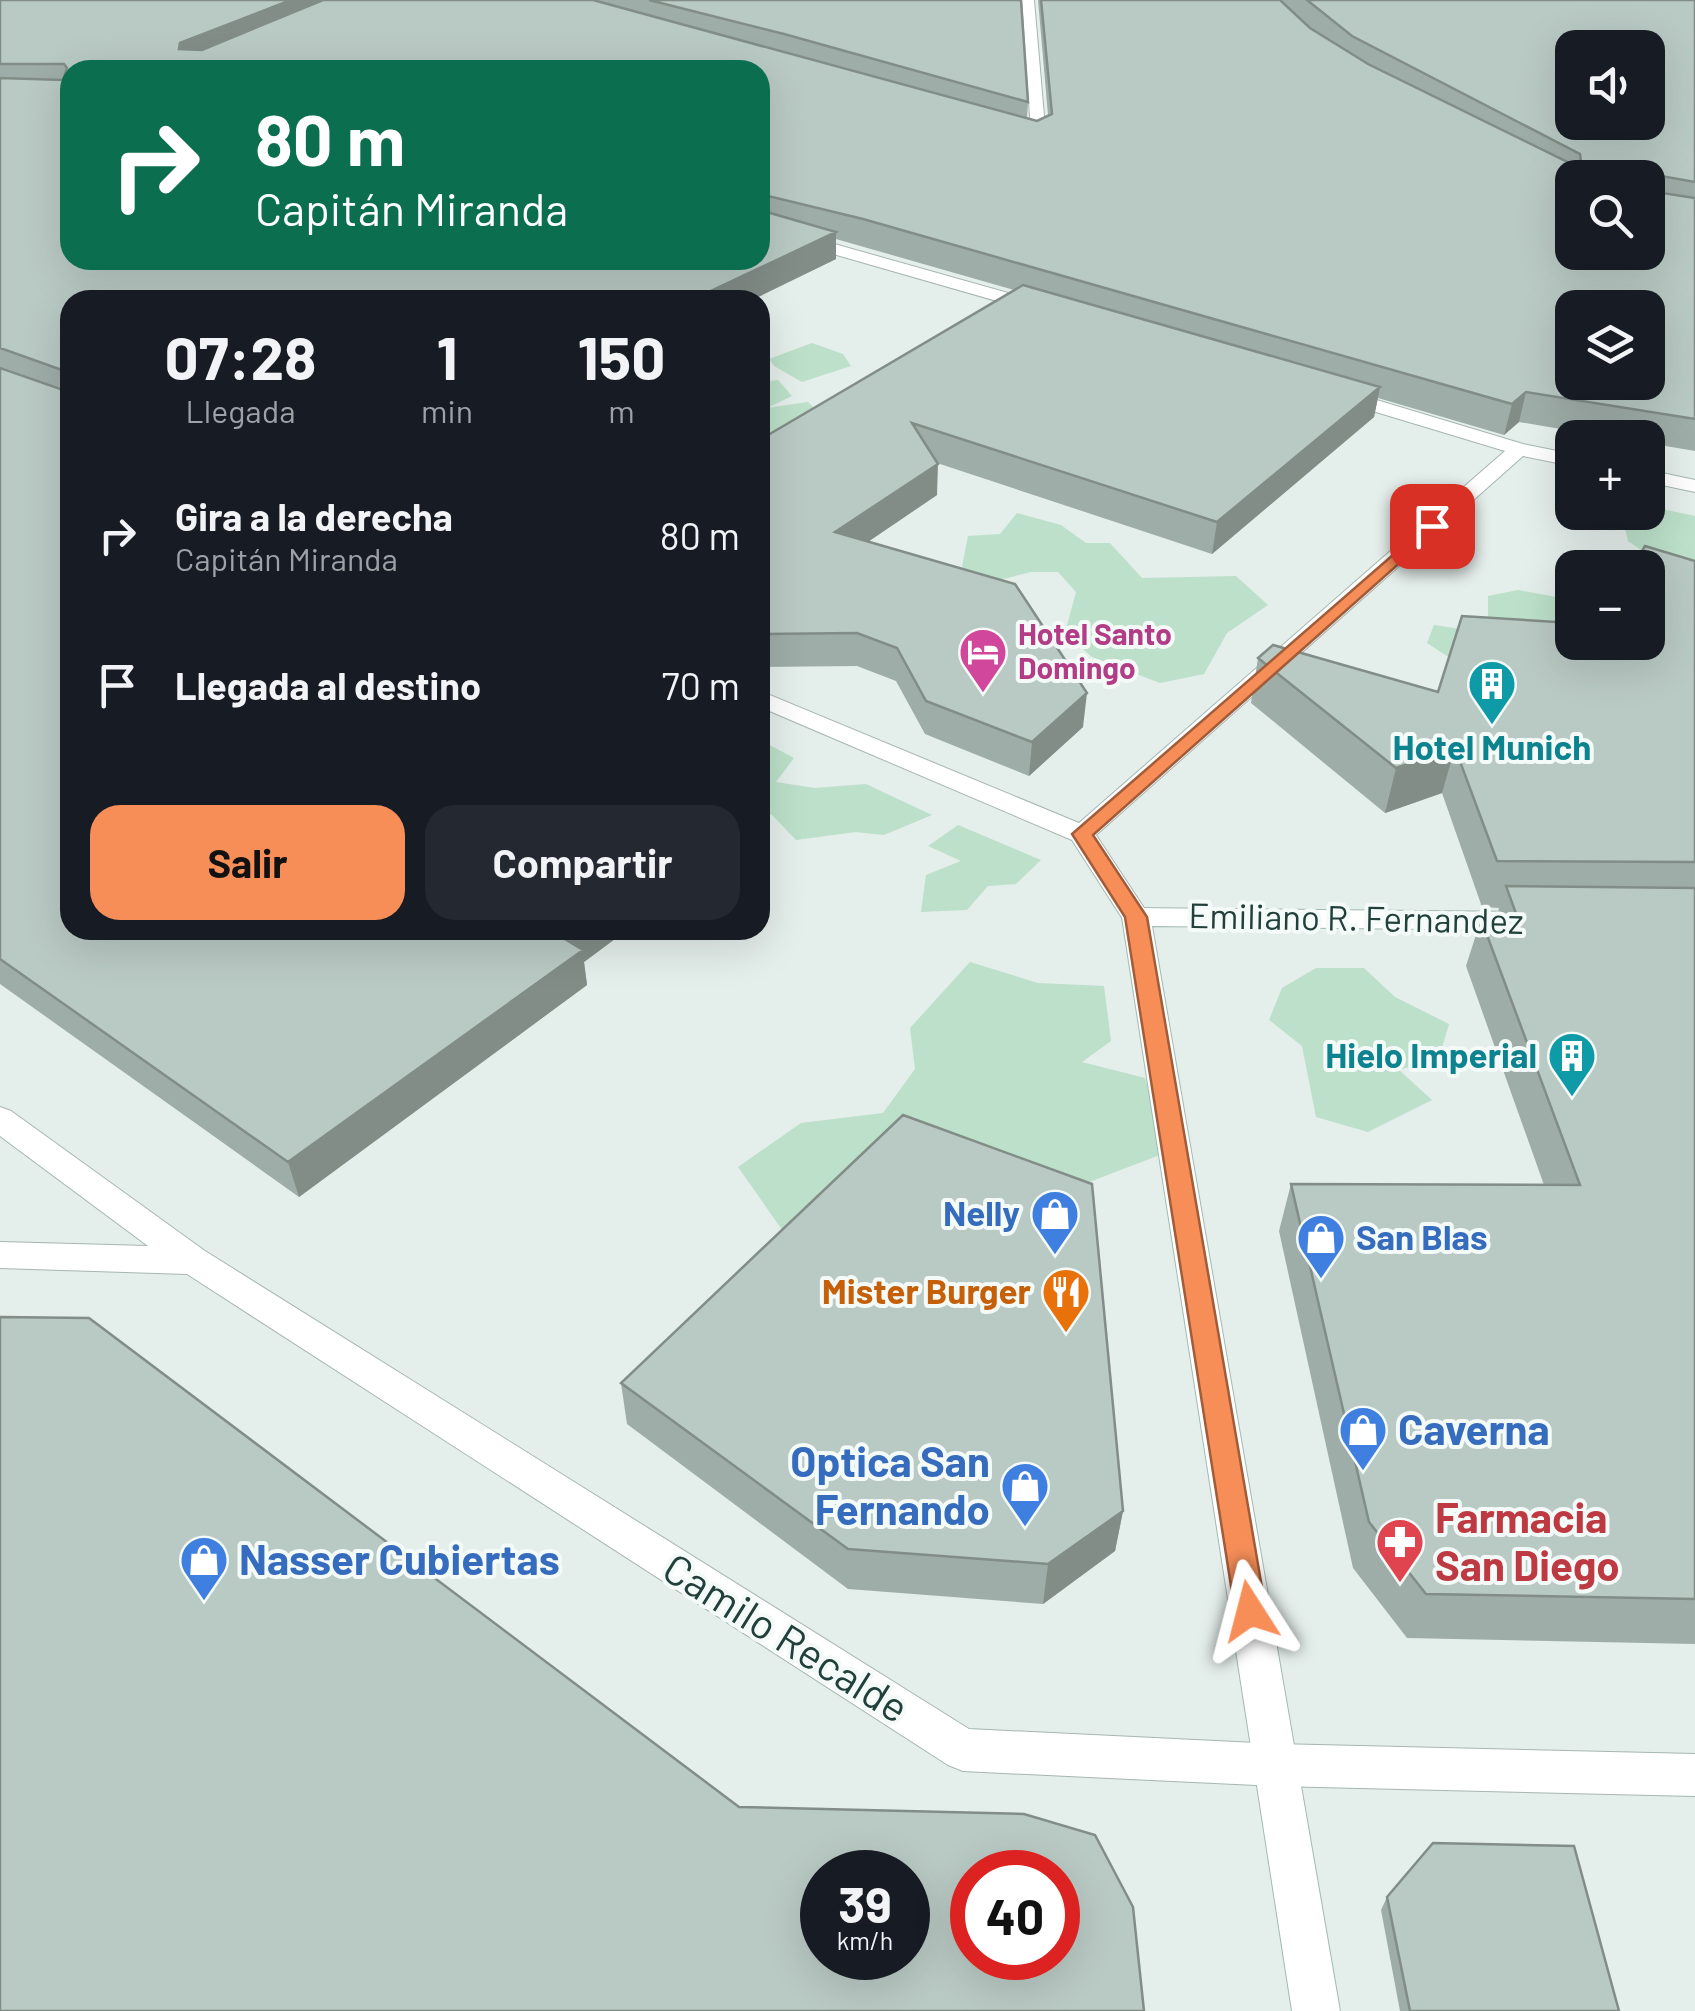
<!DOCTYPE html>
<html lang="es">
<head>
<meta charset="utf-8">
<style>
  :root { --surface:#171b24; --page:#242831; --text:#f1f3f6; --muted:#9ea1a6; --accent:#f78e58 }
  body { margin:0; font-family:Barlow,sans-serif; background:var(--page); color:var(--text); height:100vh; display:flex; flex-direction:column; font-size:38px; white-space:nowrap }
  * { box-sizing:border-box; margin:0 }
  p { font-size:32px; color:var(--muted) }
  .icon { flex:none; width:55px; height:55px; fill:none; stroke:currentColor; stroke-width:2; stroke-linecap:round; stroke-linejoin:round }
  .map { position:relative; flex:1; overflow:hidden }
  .side { position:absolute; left:60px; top:290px; width:710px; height:650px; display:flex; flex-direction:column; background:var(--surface); border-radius:30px; box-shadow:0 10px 40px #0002 }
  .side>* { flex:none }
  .guide { position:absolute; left:60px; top:60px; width:710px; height:210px; border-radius:30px; box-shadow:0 10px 40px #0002; background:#0b6e4f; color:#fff; overflow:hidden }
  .controls { position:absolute; left:1555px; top:30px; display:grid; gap:20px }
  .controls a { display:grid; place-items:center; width:110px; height:110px; border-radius:20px; background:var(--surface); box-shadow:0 10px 40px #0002; font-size:50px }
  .speed { position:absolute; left:800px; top:1850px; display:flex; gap:20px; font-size:50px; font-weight:700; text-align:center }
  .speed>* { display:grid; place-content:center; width:130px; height:130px; border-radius:50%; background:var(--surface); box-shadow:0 10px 40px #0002; line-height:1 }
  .speed small { font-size:25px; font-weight:400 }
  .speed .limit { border:15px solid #d22; background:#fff; color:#111 }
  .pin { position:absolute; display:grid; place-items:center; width:85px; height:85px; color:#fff; margin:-42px; border-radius:20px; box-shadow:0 5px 15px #0006 }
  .me { position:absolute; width:110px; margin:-55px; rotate:351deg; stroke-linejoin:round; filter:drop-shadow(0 0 8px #0008) }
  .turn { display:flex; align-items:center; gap:35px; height:210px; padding:0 30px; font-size:45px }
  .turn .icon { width:130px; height:130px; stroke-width:2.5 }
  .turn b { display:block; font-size:70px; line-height:85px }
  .eta { display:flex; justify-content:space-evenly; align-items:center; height:170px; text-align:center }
  .eta b { font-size:60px; font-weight:700; line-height:70px }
  .primary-button { display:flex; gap:20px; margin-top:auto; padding:20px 30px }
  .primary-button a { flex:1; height:115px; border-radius:30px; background:var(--accent); color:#111; font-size:40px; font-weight:700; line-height:115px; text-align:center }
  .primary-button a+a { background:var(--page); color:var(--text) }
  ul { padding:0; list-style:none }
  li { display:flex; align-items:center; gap:30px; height:150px; padding:0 30px }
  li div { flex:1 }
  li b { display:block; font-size:38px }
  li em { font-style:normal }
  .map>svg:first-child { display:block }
  .green { fill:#bce0c9 }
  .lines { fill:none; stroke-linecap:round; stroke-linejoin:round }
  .street-casing { stroke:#a6b6b2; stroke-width:2 }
  .secondary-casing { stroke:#a1bab3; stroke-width:2 }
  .street { fill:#fff; fill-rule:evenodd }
  .secondary { fill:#fff; fill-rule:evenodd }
  .wall { fill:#9fada8; fill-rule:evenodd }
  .shaded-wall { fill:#828d88 }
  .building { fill:#b9c9c3; stroke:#828d88; stroke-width:2.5; fill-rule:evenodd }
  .route { fill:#f78e58; stroke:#a15c39; stroke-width:2.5 }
  .labels { text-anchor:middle; stroke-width:8; stroke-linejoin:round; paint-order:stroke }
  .far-hotel-label { font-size:30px; font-weight:bold; fill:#b23c85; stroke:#f4faf8; text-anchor:start }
  .culture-label { font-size:35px; font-weight:bold; fill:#0d838f; stroke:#f4faf8 }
  .street-label { font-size:35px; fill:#22403b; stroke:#f4faf8 }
  .shop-label { font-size:35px; font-weight:bold; fill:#366cbe; stroke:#f4faf8; text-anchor:end }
  .food-label { font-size:35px; font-weight:bold; fill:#c56008; stroke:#f4faf8; text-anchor:end }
  .near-shop-label { font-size:42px; font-weight:bold; fill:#366cbe; stroke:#f4faf8; text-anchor:start }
  .near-health-label { font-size:42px; font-weight:bold; fill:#be3a42; stroke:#f4faf8; text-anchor:start }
  .near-street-label { font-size:42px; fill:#22403b; stroke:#f4faf8 }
</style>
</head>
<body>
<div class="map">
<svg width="1695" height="2011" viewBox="0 0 1695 2011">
  <rect width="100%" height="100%" fill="#e4eeea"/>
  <path class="green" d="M812 343 843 354 851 366 802 382 774 366 769 359Z
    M778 380 792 396 767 408 808 402 825 418 760 452V382Z
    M1648 506 1695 516V567L1651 557 1628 541 1624 524 1591 523 1576 513 1648 512Z
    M1017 513 1061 525 1086 543H1110L1142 578 1236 576 1268 605 1227 633 1204 674 1160 683 1092 657 1065 633 1076 592 1058 572H1031L988 583 962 567 968 536 1000 534Z
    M1518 590 1556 597 1572 612V642L1453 660 1427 643 1434 625 1474 631 1488 616V596Z
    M760 740 794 758 776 782 814 788 866 784 932 815 884 835 856 832 796 840 772 815 760 811Z
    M958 825 1041 860 1016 884 988 886 967 910 921 912 926 875 961 861 928 846Z
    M970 962 1038 983 1104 986 1111 1041 1082 1062 1145 1078 1165 1153 1084 1184 797 1251 738 1167 801 1123 883 1113 915 1069 910 1028Z
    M1316 968H1364L1395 997 1449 1024 1439 1058 1399 1070 1432 1100 1368 1132 1316 1117 1302 1046 1269 1020 1282 988Z"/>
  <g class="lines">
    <g class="street-casing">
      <path id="street" d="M1022 0H1034L1046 139 1039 143 1011 132 1018 128 1031 131Z
        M760 223 1047 304 1050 308 1047 312H1035L760 233Z
        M1340 389 1523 444 1572 454V466L1523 456 1096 835 1150 917 1146 924H1126L1072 840 760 707V691L1079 823 1505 451 1333 399V391Z
        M1648 470 1695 480V492L1648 482Z
        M0 1107 11 1111 205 1251 969 1729 1276 1744 1695 1754V1796L1276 1786 963 1771 948 1765 187 1274 0 1268V1242L148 1246 0 1136Z"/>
    </g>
    <g class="secondary-casing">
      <path id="secondary" d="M1136 908 1522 912 1532 914 1536 921 1532 928 1522 930 1152 926 1340 2011H1292L1122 917 1126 910Z"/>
    </g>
    <use href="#street" class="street"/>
    <use href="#secondary" class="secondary"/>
  </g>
  <path class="wall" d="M0 0H1021L1028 102 1027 118 1037 121 1048 115 1038 0H1695V451L1648 443V438H1613L1519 422 1504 435 1378 398 1374 417 1212 554 937 463V495L868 542 1083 727 1029 776 925 734 896 681 857 666 760 667V437L763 438 1014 290 836 239V259L752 300H70V930H627L584 962 587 985 299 1197 0 984ZM70 70H760V260H70Z
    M1695 561V1644L1407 1638 1353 1568 1279 1231 1291 1184 1544 1185 1466 966 1481 919H1496L1499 908 1482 907 1442 793 1385 813 1251 703 1258 658 1438 692 1572 642Z
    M621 1383 1123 1511 1115 1551 1043 1604 848 1589 627 1424Z
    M1387 1897 1619 2011H1400L1381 1910Z"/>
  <path class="shaded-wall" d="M291 0H351L186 67 179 49 180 43Z
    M836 232V259L752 300H692Z
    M1380 387 1374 417 1212 554 1217 522Z
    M1526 392 1519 422 1504 435 1512 404Z
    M938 464 937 495 835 564V532Z
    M1087 693 1083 727 1029 776 1032 742Z
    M1455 748 1442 793 1385 813 1396 768Z
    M575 930H627L584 962 587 985 299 1197 288 1162Z
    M1123 1511 1115 1551 1043 1604 1048 1564Z"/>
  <path class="building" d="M0 0H291L180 43 179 49 202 50 323 0H593L1037 121 1052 114 1041 0H1280L1310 28 1368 64 1582 169 1580 154 1352 36 1307 0H1695V182L1656 175 1652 179 1655 192 1695 198V419L1526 392 1512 404 863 219 760 194V70H70V260H760V210L836 232 692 300H70V930H575L563 938 583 950 288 1162 0 959V368L60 389 65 386 62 370 0 348V78L63 80 67 68 64 64H0ZM1572 48H1648V122H1572ZM1572 178H1648V252H1572ZM1572 308H1648V382H1572Z
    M649 0H1021L1028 102 784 34Z
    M1023 285 1380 387 1217 522 912 423 938 464 835 532 1015 584 1087 693 1032 742 926 701 897 648 857 633 760 634V437L763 438Z
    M1645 546 1695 561V862L1497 861 1455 748 1396 768 1258 658 1273 645 1438 692 1462 616 1572 623V642H1648V568H1632Z
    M1506 886 1695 888V1599L1426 1594 1369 1522 1291 1184 1580 1185 1481 919H1518Z
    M903 1115 1092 1184 1123 1511 1048 1564 848 1549 621 1383Z
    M0 1317 89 1318 739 1807 1024 1814 1095 1835 1133 1907 1144 2011H0ZM822 1872H908V1958H822ZM972 1872H1058V1958H972Z
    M1433 1843 1574 1846 1619 2011H1410L1387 1897Z"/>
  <path class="route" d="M1432 521 1438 523V529L1093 835 1147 917 1266 1611 1261 1621 1250 1625 1240 1621 1235 1611 1125 917 1072 834Z"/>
  <defs>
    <g id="hotel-pin" transform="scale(2.5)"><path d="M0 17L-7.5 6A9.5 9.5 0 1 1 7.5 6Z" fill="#d1479c" stroke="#f4faf8"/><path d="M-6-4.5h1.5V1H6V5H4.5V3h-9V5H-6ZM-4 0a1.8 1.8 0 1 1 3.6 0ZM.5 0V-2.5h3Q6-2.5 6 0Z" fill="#fff"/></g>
    <g id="building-pin" transform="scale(2.5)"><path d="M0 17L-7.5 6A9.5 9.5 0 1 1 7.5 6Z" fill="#0f9aa8" stroke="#f4faf8"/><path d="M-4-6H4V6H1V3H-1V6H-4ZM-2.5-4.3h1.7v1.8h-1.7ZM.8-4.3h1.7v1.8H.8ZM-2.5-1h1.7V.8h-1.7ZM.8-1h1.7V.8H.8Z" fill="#fff"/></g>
    <g id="shop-pin" transform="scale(2.5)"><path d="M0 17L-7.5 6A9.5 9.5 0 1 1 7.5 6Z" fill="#3f7fe0" stroke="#f4faf8"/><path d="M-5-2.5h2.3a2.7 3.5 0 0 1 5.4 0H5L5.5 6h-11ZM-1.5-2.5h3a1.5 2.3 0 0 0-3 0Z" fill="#fff"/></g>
    <g id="restaurant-pin" transform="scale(2.5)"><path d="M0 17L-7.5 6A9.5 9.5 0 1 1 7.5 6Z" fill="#e8710a" stroke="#f4faf8"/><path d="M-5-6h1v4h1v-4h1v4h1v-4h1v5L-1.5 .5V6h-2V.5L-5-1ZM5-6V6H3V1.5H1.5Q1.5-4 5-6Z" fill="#fff"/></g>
    <g id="pharmacy-pin" transform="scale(2.5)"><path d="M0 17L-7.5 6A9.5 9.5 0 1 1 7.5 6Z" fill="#e0444e" stroke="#f4faf8"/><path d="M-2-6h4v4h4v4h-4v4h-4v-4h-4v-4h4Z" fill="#fff"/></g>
  </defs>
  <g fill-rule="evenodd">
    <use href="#hotel-pin" x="983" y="652"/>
    <use href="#building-pin" x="1492" y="684"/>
    <use href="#building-pin" x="1572" y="1056"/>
    <use href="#shop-pin" x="1055" y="1214"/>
    <use href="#shop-pin" x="1321" y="1238"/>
    <use href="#restaurant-pin" x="1066" y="1292"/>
    <use href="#shop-pin" x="1363" y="1430"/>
    <use href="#shop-pin" x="1025" y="1486"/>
    <use href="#pharmacy-pin" x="1400" y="1542"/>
    <use href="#shop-pin" x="204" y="1560"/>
  </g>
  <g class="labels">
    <g class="far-hotel-label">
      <text x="1018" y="645">Hotel Santo<tspan x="1018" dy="34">Domingo</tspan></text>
    </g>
    <g class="culture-label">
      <text x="1492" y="760">Hotel Munich</text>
      <text x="1537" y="1068" text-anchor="end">Hielo Imperial</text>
    </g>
    <g class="street-label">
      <text transform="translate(1356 919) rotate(1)" y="12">Emiliano R. Fernandez</text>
    </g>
    <g class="shop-label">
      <text x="1020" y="1226">Nelly</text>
      <text x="1356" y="1250" text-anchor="start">San Blas</text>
    </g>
    <g class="food-label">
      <text x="1031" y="1304">Mister Burger</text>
    </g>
    <g class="near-shop-label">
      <text x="1398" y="1445">Caverna</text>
      <text x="990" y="1477" text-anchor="end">Optica San<tspan x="990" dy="48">Fernando</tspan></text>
      <text x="239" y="1575">Nasser Cubiertas</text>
    </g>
    <g class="near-health-label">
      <text x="1435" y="1533">Farmacia<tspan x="1435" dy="48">San Diego</tspan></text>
    </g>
    <g class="near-street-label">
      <text transform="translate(786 1638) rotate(32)" y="15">Camilo Recalde</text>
    </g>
  </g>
</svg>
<div class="controls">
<a><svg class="icon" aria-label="sound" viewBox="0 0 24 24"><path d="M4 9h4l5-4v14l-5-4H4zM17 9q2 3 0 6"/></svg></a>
<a><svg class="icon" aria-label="search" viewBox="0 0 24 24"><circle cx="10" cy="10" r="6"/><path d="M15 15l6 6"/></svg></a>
<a><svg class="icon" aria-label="layers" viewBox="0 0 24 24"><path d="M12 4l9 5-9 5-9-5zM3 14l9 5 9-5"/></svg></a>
<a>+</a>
<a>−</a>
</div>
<div class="speed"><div>39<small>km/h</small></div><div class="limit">40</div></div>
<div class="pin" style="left:1432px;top:526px;background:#d93025"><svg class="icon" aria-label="arrive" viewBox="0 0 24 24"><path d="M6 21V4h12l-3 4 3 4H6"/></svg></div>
<svg class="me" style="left:1250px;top:1611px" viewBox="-20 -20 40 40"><path d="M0-17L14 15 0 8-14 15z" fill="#f78e58" stroke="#fff" stroke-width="4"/></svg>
<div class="guide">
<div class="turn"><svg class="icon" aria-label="right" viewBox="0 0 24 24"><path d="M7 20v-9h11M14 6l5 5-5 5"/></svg><div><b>80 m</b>Capitán Miranda</div></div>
</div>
<section class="side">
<div class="eta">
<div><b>07:28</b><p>Llegada</p></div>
<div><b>1</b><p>min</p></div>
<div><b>150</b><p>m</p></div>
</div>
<ul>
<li><svg class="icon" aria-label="right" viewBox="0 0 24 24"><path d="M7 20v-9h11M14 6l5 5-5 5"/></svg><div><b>Gira a la derecha</b><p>Capitán Miranda</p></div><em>80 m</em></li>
<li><svg class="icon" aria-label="arrive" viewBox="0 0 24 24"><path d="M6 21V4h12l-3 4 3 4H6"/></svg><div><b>Llegada al destino</b></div><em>70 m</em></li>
</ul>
<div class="primary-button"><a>Salir</a><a>Compartir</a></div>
</section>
</div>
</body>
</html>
